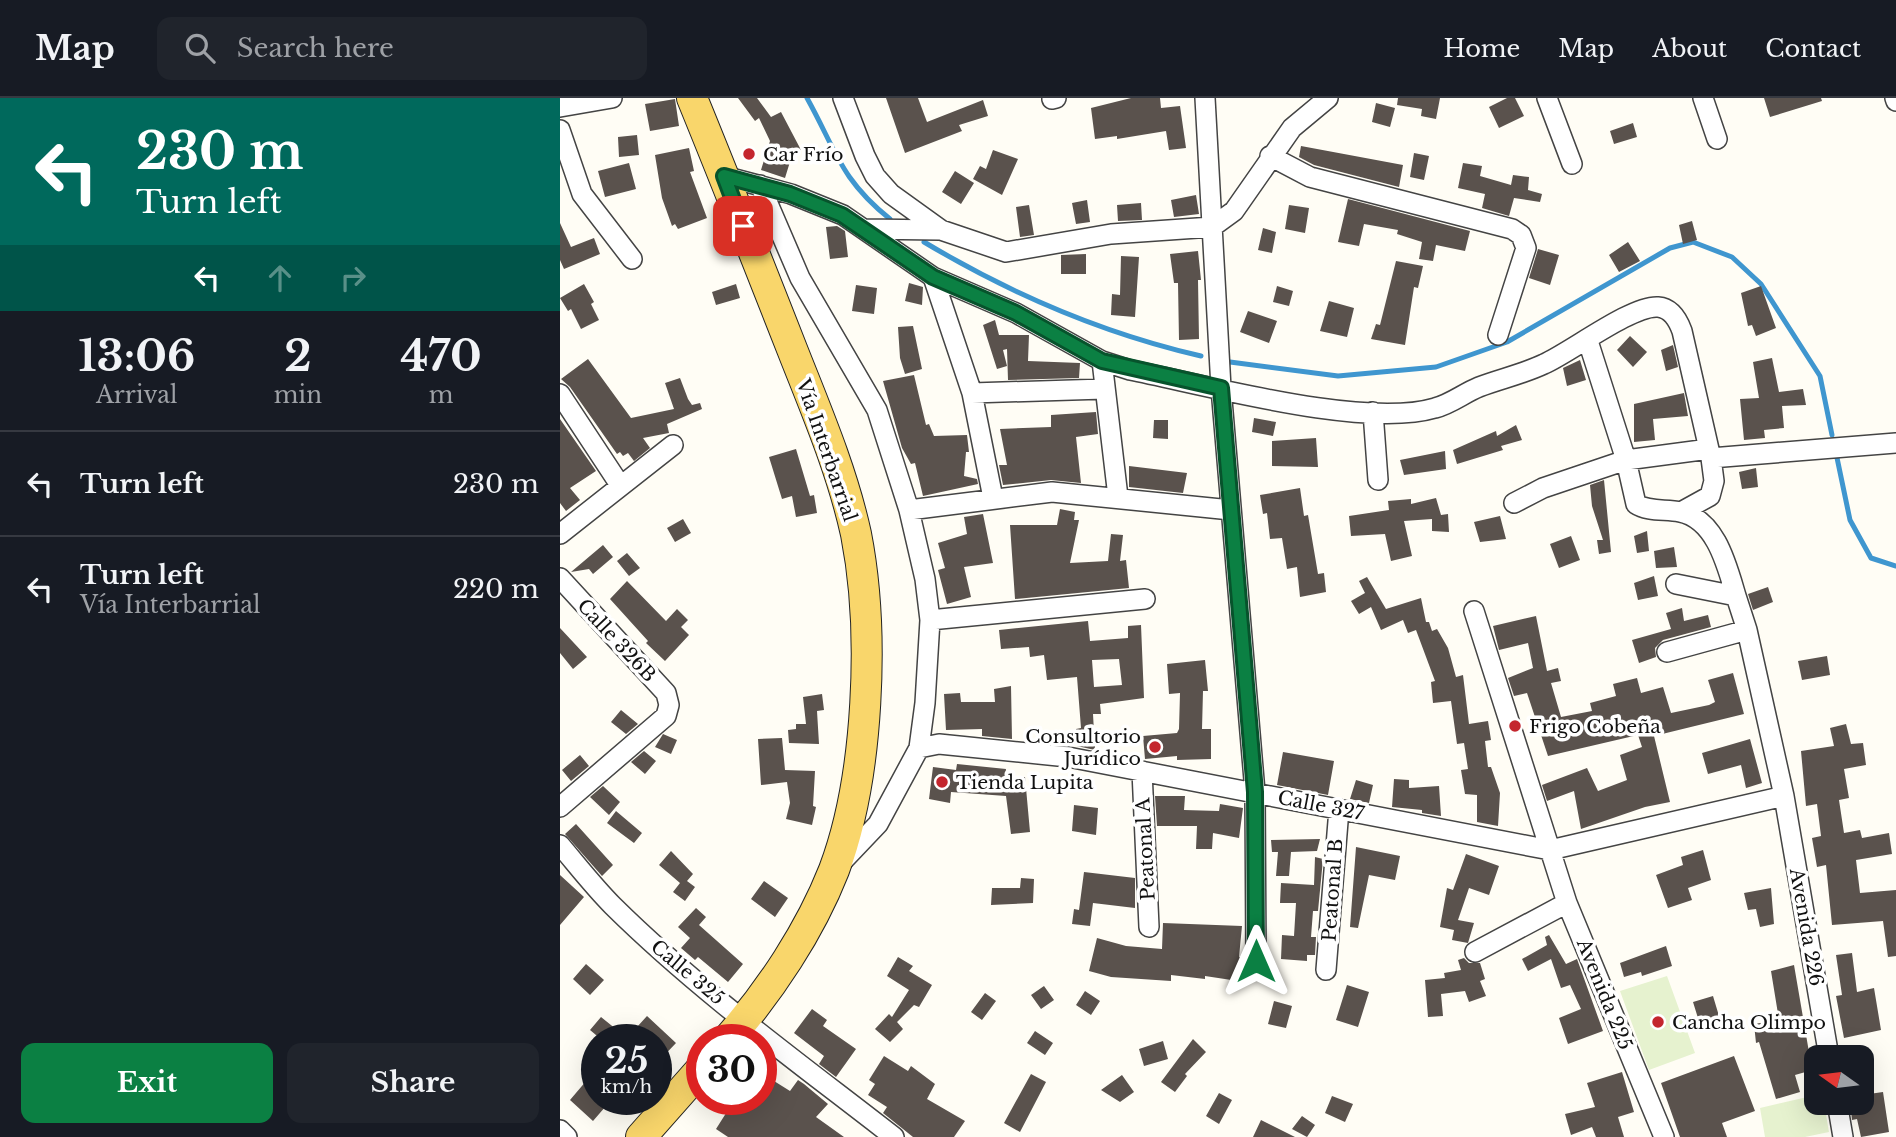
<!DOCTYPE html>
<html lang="en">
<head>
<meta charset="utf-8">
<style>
  :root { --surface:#171b24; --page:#20242c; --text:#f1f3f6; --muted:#9ea1a6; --line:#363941; --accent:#0b8043 }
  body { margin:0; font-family:"Libre Baskerville",serif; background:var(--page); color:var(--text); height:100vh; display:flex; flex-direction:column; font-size:26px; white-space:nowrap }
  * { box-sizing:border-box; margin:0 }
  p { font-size:23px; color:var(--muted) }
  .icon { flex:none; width:38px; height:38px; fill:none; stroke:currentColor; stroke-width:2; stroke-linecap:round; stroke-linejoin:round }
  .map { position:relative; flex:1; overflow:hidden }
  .sheet { display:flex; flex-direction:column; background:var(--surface); width:560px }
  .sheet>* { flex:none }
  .top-card { background:#00695c; color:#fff; overflow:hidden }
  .needle { width:46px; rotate:284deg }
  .tools { position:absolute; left:1244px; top:947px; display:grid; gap:14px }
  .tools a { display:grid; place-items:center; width:70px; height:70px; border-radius:14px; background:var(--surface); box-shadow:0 7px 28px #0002; font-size:35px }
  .speed { position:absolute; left:21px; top:926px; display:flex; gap:14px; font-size:35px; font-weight:700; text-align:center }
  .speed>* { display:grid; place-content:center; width:91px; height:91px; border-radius:50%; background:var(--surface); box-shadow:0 7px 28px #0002; line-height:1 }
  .speed small { font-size:18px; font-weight:400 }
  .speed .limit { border:10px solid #d22; background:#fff; color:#111 }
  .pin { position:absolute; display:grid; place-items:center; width:60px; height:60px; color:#fff; margin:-30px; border-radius:14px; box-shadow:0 4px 10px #0006 }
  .me { position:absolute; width:77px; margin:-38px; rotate:0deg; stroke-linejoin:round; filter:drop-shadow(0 0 5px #0008) }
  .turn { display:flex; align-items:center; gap:24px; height:147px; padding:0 21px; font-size:32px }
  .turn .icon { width:91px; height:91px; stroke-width:2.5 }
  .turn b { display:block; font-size:49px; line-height:60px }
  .lanes { display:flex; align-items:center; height:66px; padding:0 21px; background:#0003; justify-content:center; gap:35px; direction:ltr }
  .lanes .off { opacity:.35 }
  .eta { display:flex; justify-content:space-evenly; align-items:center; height:119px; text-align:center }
  .eta b { font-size:42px; font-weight:800; line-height:49px }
  .button { display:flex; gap:14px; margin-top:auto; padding:14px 21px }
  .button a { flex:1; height:80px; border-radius:14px; background:var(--accent); color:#fff; font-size:28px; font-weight:800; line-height:80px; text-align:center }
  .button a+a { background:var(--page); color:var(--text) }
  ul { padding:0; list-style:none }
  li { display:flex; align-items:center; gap:21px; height:105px; padding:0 21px; border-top:2px solid var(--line) }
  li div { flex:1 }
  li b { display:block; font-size:26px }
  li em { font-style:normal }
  header { display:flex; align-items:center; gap:42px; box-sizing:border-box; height:98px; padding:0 35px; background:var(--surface); border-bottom:2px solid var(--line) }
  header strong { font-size:33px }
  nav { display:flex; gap:38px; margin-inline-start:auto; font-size:24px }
  .search { width:490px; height:63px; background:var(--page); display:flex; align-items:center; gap:18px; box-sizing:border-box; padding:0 24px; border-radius:14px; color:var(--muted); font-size:26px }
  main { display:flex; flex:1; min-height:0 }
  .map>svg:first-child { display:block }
  .pitch { fill:#e6f2cf }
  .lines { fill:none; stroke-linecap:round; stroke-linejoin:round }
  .stream { stroke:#3f96cf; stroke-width:5 }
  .building { fill:#5a524d; fill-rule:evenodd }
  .street-casing { stroke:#444; stroke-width:22 }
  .primary-casing { stroke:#222; stroke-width:32 }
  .street { stroke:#fff; stroke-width:19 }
  .primary { stroke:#f9d66b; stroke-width:30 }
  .route-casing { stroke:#07532c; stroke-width:18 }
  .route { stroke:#0b8043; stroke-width:12 }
  .poi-dot { fill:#c4262e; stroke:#fff; stroke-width:2.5 }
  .labels { text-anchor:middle; stroke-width:7; stroke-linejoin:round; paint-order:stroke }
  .poi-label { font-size:19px; fill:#111; stroke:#fff; text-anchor:start }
  .street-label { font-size:19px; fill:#111; stroke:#fff }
</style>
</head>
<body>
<header>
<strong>Map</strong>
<div class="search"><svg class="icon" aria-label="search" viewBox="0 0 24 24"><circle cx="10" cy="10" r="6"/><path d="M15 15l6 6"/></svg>Search here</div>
<nav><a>Home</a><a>Map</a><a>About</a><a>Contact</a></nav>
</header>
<main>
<section class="sheet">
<div class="top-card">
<div class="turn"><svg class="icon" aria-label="left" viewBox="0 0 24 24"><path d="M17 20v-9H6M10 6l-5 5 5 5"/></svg><div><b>230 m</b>Turn left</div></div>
<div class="lanes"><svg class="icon" aria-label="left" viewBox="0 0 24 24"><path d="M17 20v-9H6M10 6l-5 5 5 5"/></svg><svg class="icon off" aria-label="ahead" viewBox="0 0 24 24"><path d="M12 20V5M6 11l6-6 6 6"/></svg><svg class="icon off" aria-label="right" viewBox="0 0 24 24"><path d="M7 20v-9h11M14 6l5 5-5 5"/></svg></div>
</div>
<div class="eta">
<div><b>13:06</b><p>Arrival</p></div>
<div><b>2</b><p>min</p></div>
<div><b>470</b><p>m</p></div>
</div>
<ul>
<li><svg class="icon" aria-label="left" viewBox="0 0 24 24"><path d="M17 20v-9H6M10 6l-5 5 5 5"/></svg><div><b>Turn left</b></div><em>230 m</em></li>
<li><svg class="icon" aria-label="left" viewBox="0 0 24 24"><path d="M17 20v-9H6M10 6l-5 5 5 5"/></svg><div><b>Turn left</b><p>Vía Interbarrial</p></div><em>220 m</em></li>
</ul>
<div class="button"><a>Exit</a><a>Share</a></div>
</section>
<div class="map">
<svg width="1336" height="1039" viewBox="0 0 1336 1039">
  <rect width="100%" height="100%" fill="#fffdf5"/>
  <path class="pitch" d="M1107 878 1135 955 1089 972 1060 893Z
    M1256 997V1004L1264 1005 1269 1034 1245 1039H1205L1200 1010Z"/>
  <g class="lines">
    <path class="stream" d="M247 0C276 52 280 81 330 121
      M364 144C451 196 541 235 641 258
      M670 264 778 278 876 269 947 244 1110 150 1133 144 1172 159 1201 186 1260 278 1272 337
      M1276 355 1290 422 1311 460 1336 468"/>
  </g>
  <path class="building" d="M178 0H197L211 19 221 14 241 52 233 54 225 80 201 72 210 43 199 20 195 23Z
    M326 0H358L367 24 423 2 428 18 399 27 402 33 345 55Z
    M571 0H600L601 10 620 8 626 50 609 52 606 33 557 41V38L535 41 531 10Z
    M838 0H880L876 21 861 18 862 11 837 7Z
    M947 0H955L964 18 939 30 929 9Z
    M1204 0H1261L1262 3 1210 19Z
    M115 1 119 28 90 33 85 6Z
    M816 5 835 10 830 29 812 24Z
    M1073 25 1077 39 1054 46 1050 33Z
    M77 37 79 57 59 59 58 39Z
    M741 48 843 67 839 89 754 67 739 59Z
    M129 50 134 73 130 74 147 120 118 131 115 126 112 128 102 100 95 57Z
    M433 52 458 61 442 97 413 81 420 68 426 71Z
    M854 55 869 58 864 82 850 79Z
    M69 65 76 91 45 99 38 73Z
    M903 65 922 68 920 78 951 87 953 77 969 79 968 92 982 96 980 104 954 100 949 118 922 110 925 96 898 90Z
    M395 73 414 85 401 106 382 94Z
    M636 97 639 116 614 119 611 102Z
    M788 101 910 133 905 153 876 147 873 163 859 161 862 144 837 136 838 132 804 126 799 148 778 144Z
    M527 102 530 124 516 126 512 105Z
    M581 105 582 122 558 123 557 107Z
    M469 107 474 137 460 139 456 109Z
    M729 107 749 110 745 135 725 131Z
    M1132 123 1137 142 1123 146 1119 127Z
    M0 125 11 149 34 140 40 156 4 171 0 162Z
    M277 128 285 133 288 159 270 161 266 129Z
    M703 130 716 134 712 155 698 152Z
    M1068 144 1080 163 1059 174 1049 157Z
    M978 151 999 157 990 187 969 180Z
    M638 153 641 182H638L639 241 619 242 618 185H614L610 156Z
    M526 156V176H501V157Z
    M561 158 579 159 575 219 551 217 552 196 560 197Z
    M836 163 863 168 858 190 854 189 845 247 811 241 816 226 820 227Z
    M349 185 363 189 362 207 345 203Z
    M24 186 34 204 31 206 39 222 21 231 11 211 8 213 0 200Z
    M176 186 180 200 156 207 152 194Z
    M296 187 317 190 314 216 292 213Z
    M717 188 733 193 729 208 713 204Z
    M1201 188 1216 230 1196 238 1192 227 1188 228 1181 195Z
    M769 203 794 210 787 239 760 233Z
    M688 213 717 223 709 245 680 234Z
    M435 222 439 237H469L468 263 520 265 519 280 448 282 447 251 443 252 447 268 437 271 423 227Z
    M353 228 362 271 345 276 340 260 338 229Z
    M1070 238 1087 254 1073 269 1057 252Z
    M1113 247 1118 269 1106 273 1101 252Z
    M1212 260 1219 294 1243 291 1246 307 1222 308 1224 330 1204 332 1205 340 1184 342 1180 301 1199 300 1193 264Z
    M28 261 71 320 114 311 105 285 120 280 128 301 132 307 140 305 142 311 107 326 109 335 83 340 90 350 74 363 68 355 63 358 60 354 57 356 10 289 1 281Z
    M1020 262 1026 282 1007 288 1003 270Z
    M354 277 366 327 369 326 374 338 407 337 409 354H406L404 378 417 381 418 386 363 398 355 365 351 366 342 350 323 283Z
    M1124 295 1128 318 1093 321 1095 342 1074 344V306Z
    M536 314 538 336 516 339 521 385 491 382 443 387 439 367H447L440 331 491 329V317Z
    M694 320 716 324 713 338 692 334Z
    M0 321 36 373 10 390 20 402 6 413 0 405Z
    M594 322H608V341L593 340Z
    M956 327 962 342 941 348 943 352 897 366 893 352 936 333 937 338Z
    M756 340 758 369 712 368V343Z
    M236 351 250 398 254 397 257 415 236 419 232 398 222 401 209 359Z
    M885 353 886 371 844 377 840 362Z
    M569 368 627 375 623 395 569 389Z
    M1196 370 1198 389 1182 391 1179 374Z
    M1044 382 1051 454 1039 456 1037 442H1043L1032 408 1030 387Z
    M740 390 744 418 748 417 758 476 764 475 766 494 740 499 737 469 727 471 722 440 710 441 707 415 703 416 700 397Z
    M876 400 881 417 888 416 889 434 872 433V421L844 423 852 458 831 463 825 436 791 438 789 418 829 412 828 403 851 401V406Z
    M500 411 515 414 514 422H519L510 465 548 463 551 436 563 437 560 463 566 462 569 490 455 501 450 427H497Z
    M423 416 433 465 404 469 411 499 387 506 378 472 385 470 378 445 407 436 404 419Z
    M940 418 946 441 920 444 914 424Z
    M123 421 131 435 115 444 107 430Z
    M1087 433 1089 453 1077 455 1074 438Z
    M1011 438 1020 462 999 470 990 446Z
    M43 447 53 459 33 476 29 471 11 474Z
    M1114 449 1117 469 1096 470 1094 453Z
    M67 455 80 470 69 478 57 463Z
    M1094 478 1098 498 1078 502 1074 485Z
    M807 479 826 511 861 500 866 524H869L872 533 877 531 888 550 896 579 903 577 909 626 928 623 931 642 925 643 928 669H931L940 695 938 728 917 724V697L905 696 901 672 908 671 904 645 897 646 891 603 873 605 871 584 875 583 856 532 848 535 843 522 821 532 811 509 799 516 791 503 805 495 799 483Z
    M67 483 106 523 117 511 128 522 121 529 129 537 105 563 86 545 88 543 50 501Z
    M1208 489 1213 504 1193 512 1188 496Z
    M1122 510 1124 523 1148 517 1151 529 1103 542 1095 550 1096 559 1079 565 1072 542 1111 531 1106 515Z
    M976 518 987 573 998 570 1001 583 991 585 1001 619 1032 613 1030 605 1056 598 1053 586 1077 580 1081 595 1103 589 1111 615 1149 607 1155 604 1148 582 1173 575 1184 616 1094 638 1110 704 1085 709 1021 731 1014 693 987 703 982 687 1027 670 1038 693 1067 682 1060 657 1082 649 1078 637 988 658 967 595 954 598 948 580 973 570 968 545 939 552 933 528Z
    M528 523 530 543 568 540V528L581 527 584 600 540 606 541 616H533L535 652 517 648 516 631 521 630 517 579 487 582 484 557 470 559 469 549 441 551 439 532ZM559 561 562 587 534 589 532 562Z
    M0 530 27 559 13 571 0 555Z
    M1267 558 1270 577 1242 582 1238 563Z
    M645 562 648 593H643L642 631H651V661L617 662V658L585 661 583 638 617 635 619 631 620 595 609 596 607 566Z
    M451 588 452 641 422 638V631L386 632 384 596 400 595 401 604H435L434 591Z
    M262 596 264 612 257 613 259 646 229 645 228 632 236 631V626H246L243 599Z
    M61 612 78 626 66 636 51 624Z
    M1286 626 1291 646 1303 645 1306 667 1284 671 1289 700 1279 702 1284 735 1300 732 1302 740 1329 735 1332 756 1296 762 1300 795 1336 792V858L1328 859 1323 823 1272 827 1266 767 1257 769 1252 740 1261 738 1257 706 1246 708 1241 653 1274 648 1270 630Z
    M103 636 117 642 111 656 95 649Z
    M222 640 225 672 255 673 253 708 256 709 252 727 226 721 230 705 227 684 201 687 198 641Z
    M1190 641 1202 685 1186 690 1181 667 1148 676 1142 655Z
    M84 653 96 663 85 676 71 664Z
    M723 654 774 663 768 697 717 687Z
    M20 657 29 668 11 683 2 672Z
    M397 666 446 671 445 679H465L470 734 451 736 446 698 391 694 390 705 369 701 373 669 396 672Z
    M834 681 849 682V690L879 688 881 718 862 715V712L832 709Z
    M796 682 813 687 809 705 790 701Z
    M43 688 60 704 49 717 30 699Z
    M595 698H625L624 712 659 713 660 706 683 710 679 740 653 735 652 751H636L637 728H597Z
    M514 707 538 710 536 737 512 733Z
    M56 713 82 735 74 745 47 725Z
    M16 726 53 767 42 778 5 736Z
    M760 741 757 753 731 754 729 778H716L718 754H712L711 742Z
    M796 749 840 758 835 782 809 777 798 830 790 829Z
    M1143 752 1151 782 1128 790 1132 802 1108 810 1096 777 1123 767 1121 759Z
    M111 753 133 776 127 783 135 789 125 803 113 794 120 785 99 767Z
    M906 756 939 768 929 797 909 790 898 822 914 825 908 845 892 842 894 832 880 829 887 790 893 792Z
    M755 759 763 761 758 813H753L751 839H756L755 857H747V863L721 861 722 837 734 838 736 805H720L721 785 754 787Z
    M524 774 575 780V810L533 805 530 828 512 826 514 811 519 812Z
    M0 777 24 799 0 827Z
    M461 780 474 781 473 805 431 807 432 790H460Z
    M204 783 228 800 215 819 191 801Z
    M1211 790 1214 826 1200 829 1196 811 1188 812 1184 795Z
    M136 810 146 819 139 827 183 866 168 884 138 859 135 862 121 850 130 840 118 829Z
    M603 825 682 828 679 859 682 860 678 883 645 878V881L611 877V883L551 879 529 873 537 840 566 848 602 851Z
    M989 837 1006 866 1017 861 1043 933 1008 946 999 920 1021 911 1010 887 1001 890 991 861 968 873 962 861 987 847 985 839Z
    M1106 848 1112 868 1082 878 1081 874 1064 879 1060 865Z
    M1292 855 1297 894 1314 890 1321 932 1284 940 1276 898 1282 897 1276 857Z
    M338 859 353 868 349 873 372 887 359 909 354 907 337 924 343 931 330 944 315 931 329 916 332 919 349 892 327 878Z
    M904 860 909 865H920L925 881 920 883 926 898 909 904 905 893 881 896 883 918 868 919 865 882 885 880 884 875 901 872 898 862Z
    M26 866 44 882 30 897 13 881Z
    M1234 867 1250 960 1256 959V971L1235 977 1240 994 1216 1001 1199 944 1196 945 1194 926 1219 922 1211 873Z
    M787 887 809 894 798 929 776 922Z
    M484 888 494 902 481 911 471 897Z
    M525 893 540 903 531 917 516 907Z
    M425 895 436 903 422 922 411 914Z
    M1153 898 1162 928 1142 933 1133 904Z
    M714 903 732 908 726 930 708 926Z
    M252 911 267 922 263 928 296 951 276 979 259 966 264 958 234 935Z
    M87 918 116 945 96 966V942H42L30 932 41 919 67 940Z
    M475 933 493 945 485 957 467 945Z
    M633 941 646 954 625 976 627 978 615 994 601 984Z
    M603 943 608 961 584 968 579 951Z
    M324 958 348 973 351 968 375 986 367 1001 405 1023 394 1039H353L323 1015 327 1009 308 997 315 986 309 982Z
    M1174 958 1195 1013 1162 1025 1167 1039H1120L1101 985Z
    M1062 974 1074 1014 1058 1019 1064 1039H1036L1032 1029 1011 1037 1005 1016 1035 1009 1027 985Z
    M201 975 230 993 238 982 244 986 268 1006 256 1019 284 1039H168L156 1031 175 1001H201Z
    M471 976 486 984 460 1034 444 1025Z
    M562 977 574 994 560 1004 541 992Z
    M27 982 37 991V1001H52L33 1023 10 1002Z
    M1323 994 1329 1034 1301 1039 1297 1021 1292 1022 1290 1004H1302V997Z
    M659 995 672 1002 659 1026 646 1018Z
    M772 998 793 1006 785 1024 765 1015Z
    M742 1018 755 1027 747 1039 732 1031Z
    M701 1022 735 1039H693Z"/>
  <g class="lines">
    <g class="street-casing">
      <path id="street" d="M283 0 305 58 315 78 331 96 381 132 446 154 551 136 652 129 674 113 732 30 768 0
        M645 0 661 290 695 694 696 863
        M987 0 1012 66
        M1143 0 1157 41
        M1335 0 1336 3
        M492 1 496 0
        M0 9 52 0
        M0 32 22 96 72 161
        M710 58 750 79 952 131 961 137 966 150 938 237
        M164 78 231 96 283 117 373 179 456 215 542 263 570 272C646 287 804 331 875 310 891 306 904 295 919 289 940 281 963 276 984 266 1011 254 1072 207 1098 209 1111 210 1118 222 1122 233L1151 360 1336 345
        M200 87 240 180 317 312 349 412 365 481 370 522 365 605 359 650
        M304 131 380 132
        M373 179 412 295 433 400
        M1028 243 1066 362 1076 406C1088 414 1106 411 1120 414 1156 421 1167 468 1176 498
        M542 263 558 399
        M412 295 544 291
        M0 296 60 387
        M813 314 818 382
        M954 405 983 390 1066 362 1149 351
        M349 412 492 394 671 412
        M1121 414 1150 398 1154 383 1151 360
        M0 436 113 347
        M0 480 106 595 109 607 106 618 0 709
        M1116 486 1176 498 1187 532
        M914 513 1007 805 1104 1039
        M370 522 585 501
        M1107 554 1187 532 1224 698 1269 959
        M582 673 589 829
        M0 747C17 767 34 789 53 808 139 893 239 965 334 1039
        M279 767 318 726 359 650 379 646 508 659 990 752 1224 698
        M915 854 1007 805
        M766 872 779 711
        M1277 1004 1283 1039
        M0 1032 7 1039"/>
    </g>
    <g class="primary-casing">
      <path id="primary" d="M132 0C166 83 199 167 232 251 256 312 282 372 296 436 315 533 309 679 274 772 250 833 210 893 167 942
        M81 1039 142 970"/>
    </g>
    <use href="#street" class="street"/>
    <use href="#primary" class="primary"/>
  </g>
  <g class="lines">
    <g class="route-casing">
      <path id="route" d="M183 128 164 78 230 96 282 117 373 179 456 215 542 263 661 290 695 694 696 863"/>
    </g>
    <use href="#route" class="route"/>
  </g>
  <g class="poi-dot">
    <circle cx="189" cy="56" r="7"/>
    <circle cx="955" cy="628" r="7"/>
    <circle cx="595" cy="649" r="7"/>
    <circle cx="382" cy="684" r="7"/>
    <circle cx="1098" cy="924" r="7"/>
  </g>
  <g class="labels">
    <g class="poi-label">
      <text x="203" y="63">Car Frío</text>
      <text x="969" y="635">Frigo Cobeña</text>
      <text x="581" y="645" text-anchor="end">Consultorio<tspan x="581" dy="22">Jurídico</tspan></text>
      <text x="396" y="691">Tienda Lupita</text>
      <text x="1112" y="931">Cancha Olimpo</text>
    </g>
    <g class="street-label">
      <text transform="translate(267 352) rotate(71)" y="7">Vía Interbarrial</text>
      <text transform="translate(57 542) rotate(47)" y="7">Calle 326B</text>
      <text transform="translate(761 707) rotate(11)" y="7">Calle 327</text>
      <text transform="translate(585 751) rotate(-93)" y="7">Peatonal A</text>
      <text transform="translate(772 792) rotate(-86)" y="7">Peatonal B</text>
      <text transform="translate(1247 829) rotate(80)" y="7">Avenida 226</text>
      <text transform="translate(128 874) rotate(40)" y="7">Calle 325</text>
      <text transform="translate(1045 896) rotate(68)" y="7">Avenida 225</text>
    </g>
  </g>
</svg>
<div class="tools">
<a><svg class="needle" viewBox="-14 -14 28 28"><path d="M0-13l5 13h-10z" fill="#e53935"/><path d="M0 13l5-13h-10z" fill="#9ea1a6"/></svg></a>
</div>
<div class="speed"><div>25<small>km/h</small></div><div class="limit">30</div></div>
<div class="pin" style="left:183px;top:128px;background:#d93025"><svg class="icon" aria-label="arrive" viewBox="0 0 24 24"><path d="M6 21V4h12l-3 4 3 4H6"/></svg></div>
<svg class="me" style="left:696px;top:863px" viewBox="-20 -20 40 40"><path d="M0-17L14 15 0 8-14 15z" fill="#0b8043" stroke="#fff" stroke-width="4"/></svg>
</div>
</main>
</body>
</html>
